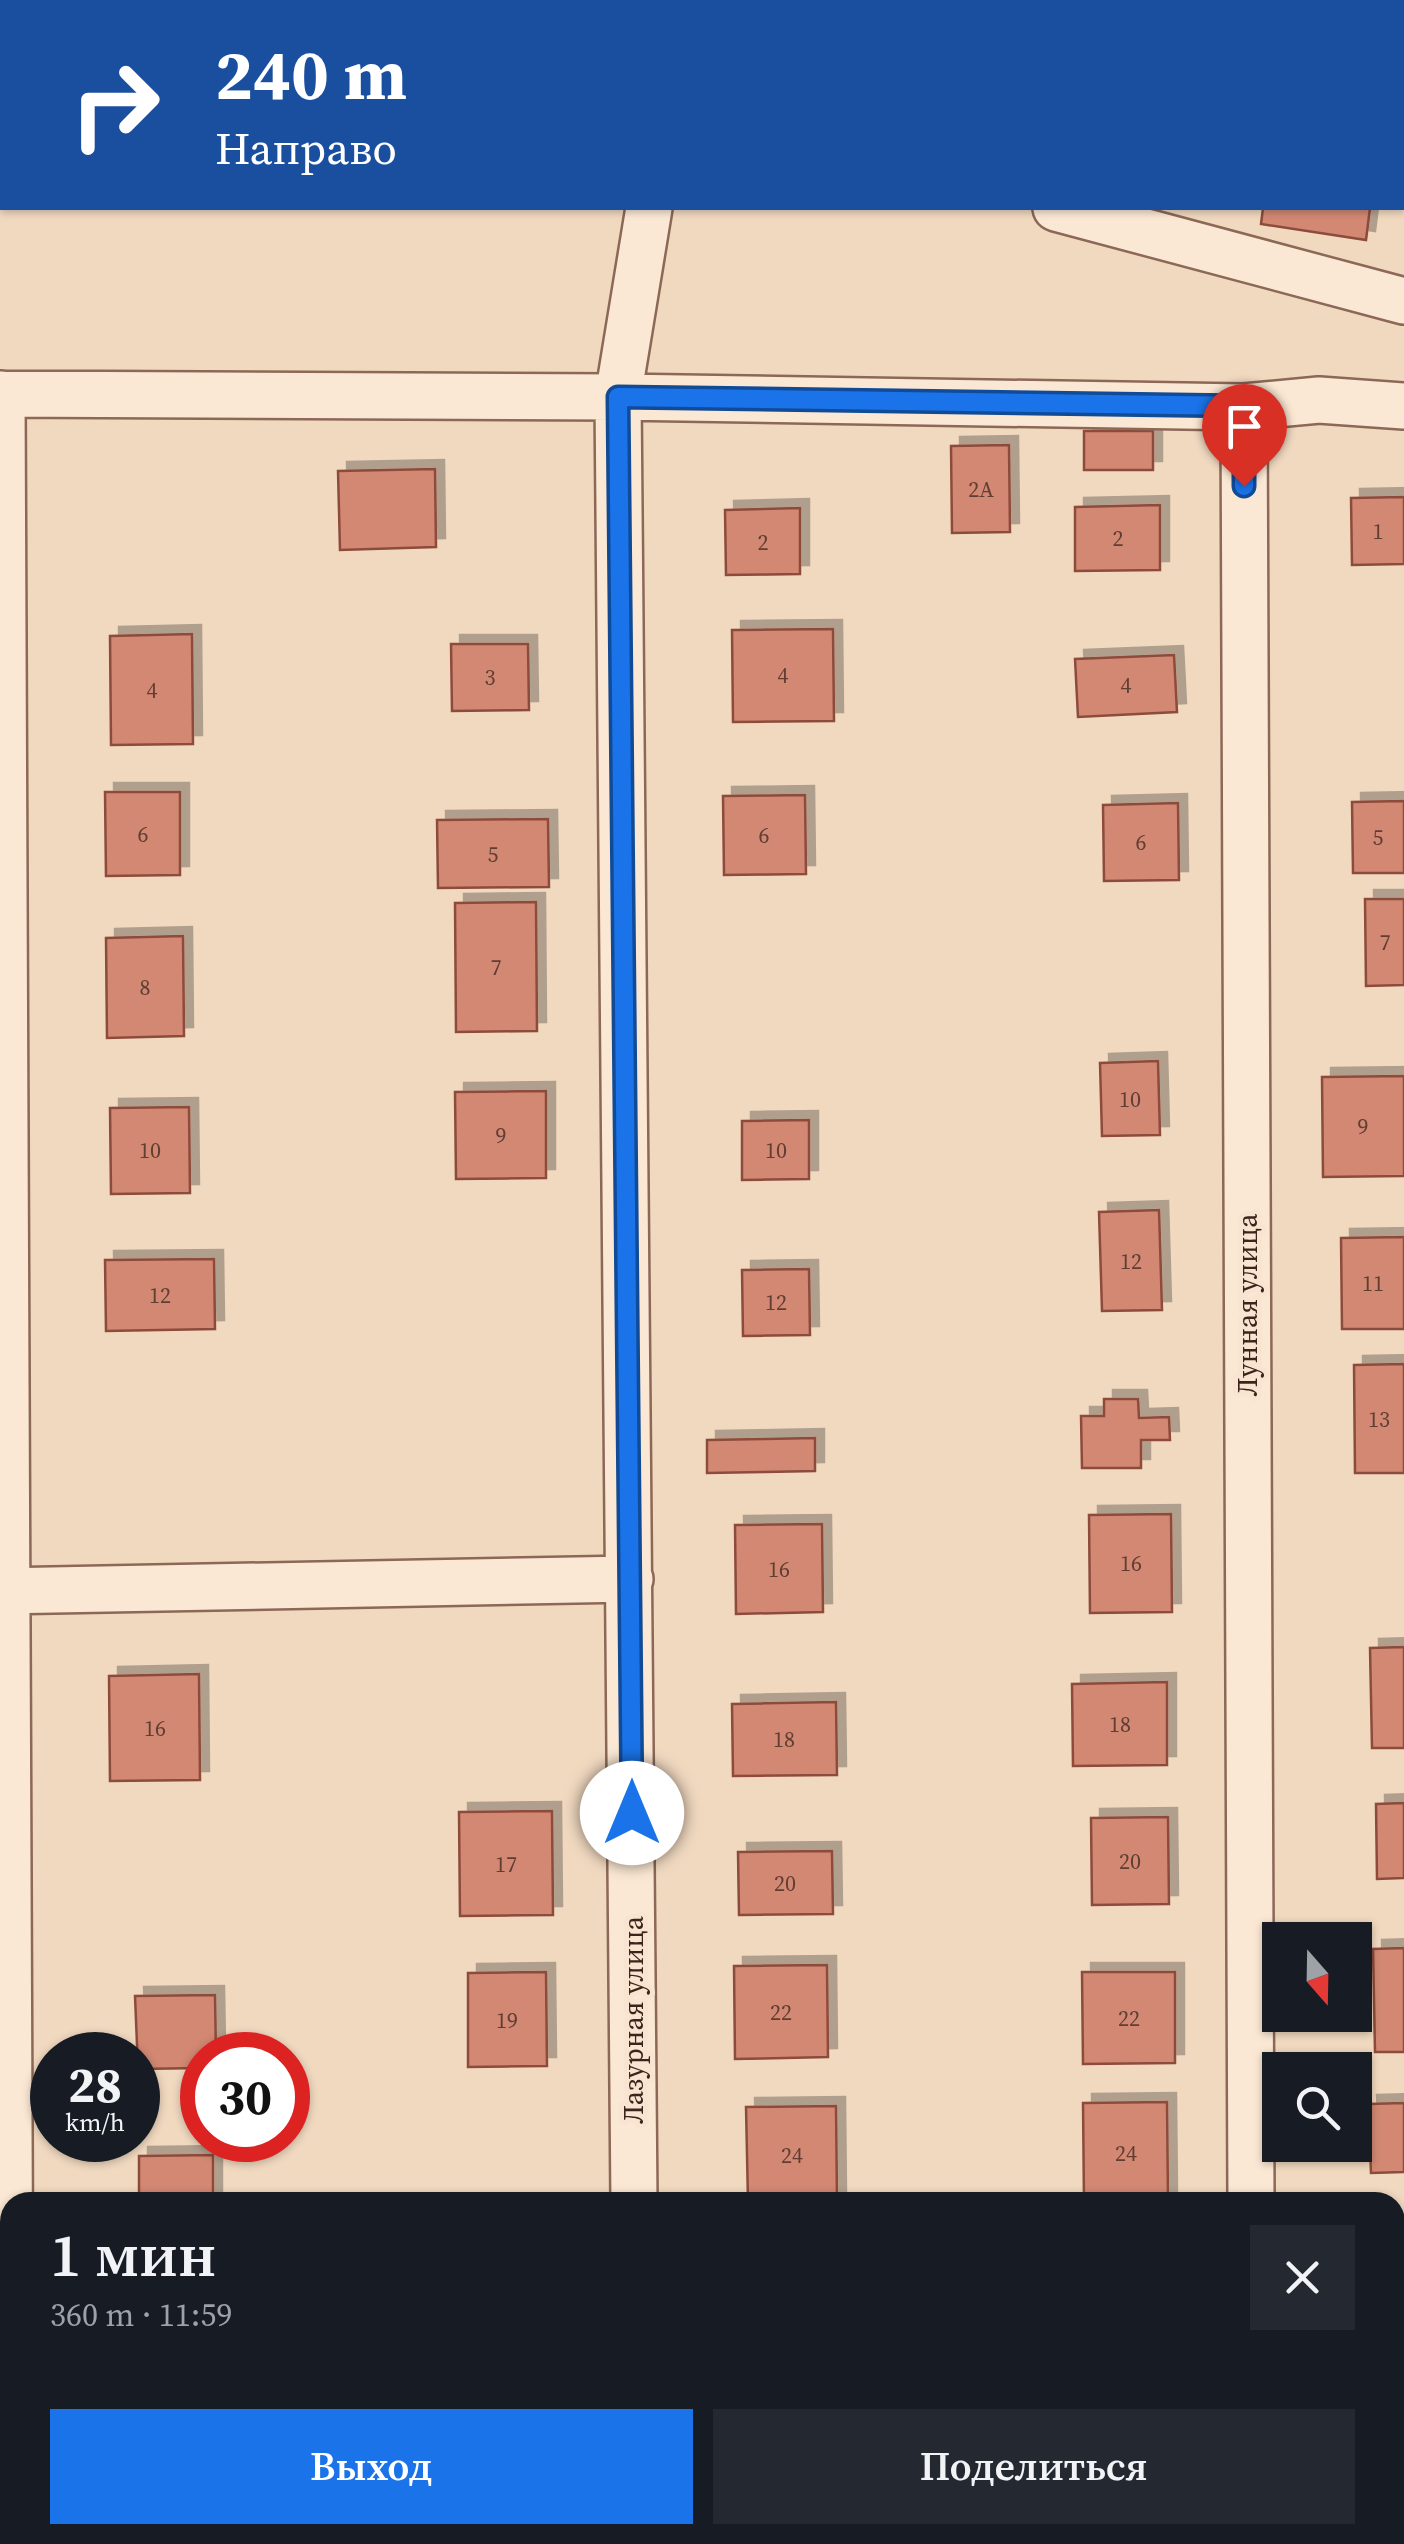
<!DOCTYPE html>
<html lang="ru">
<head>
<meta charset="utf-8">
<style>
  :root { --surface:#171b24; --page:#242831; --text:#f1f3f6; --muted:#9ea1a6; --accent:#1a73e8 }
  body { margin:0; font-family:"Source Serif 4",serif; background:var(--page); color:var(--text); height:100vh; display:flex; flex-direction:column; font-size:38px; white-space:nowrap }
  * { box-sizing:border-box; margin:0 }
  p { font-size:32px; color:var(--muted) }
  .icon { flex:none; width:55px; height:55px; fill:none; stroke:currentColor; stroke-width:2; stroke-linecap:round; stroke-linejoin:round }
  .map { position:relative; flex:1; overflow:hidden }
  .sheet { position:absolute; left:0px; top:2192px; width:1405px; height:352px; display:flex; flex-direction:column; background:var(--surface); border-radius:30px 30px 0 0; box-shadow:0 2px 8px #0004 }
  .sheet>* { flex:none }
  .banner { position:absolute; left:0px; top:0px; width:1405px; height:210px; box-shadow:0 2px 8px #0004; background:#1a4fa0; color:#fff; overflow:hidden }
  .needle { width:65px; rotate:160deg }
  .fabs { position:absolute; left:1262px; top:1922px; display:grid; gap:20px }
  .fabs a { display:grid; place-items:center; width:110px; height:110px; border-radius:0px; background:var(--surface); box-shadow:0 2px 8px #0004; font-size:50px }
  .speed { position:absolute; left:30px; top:2032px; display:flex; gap:20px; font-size:50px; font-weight:700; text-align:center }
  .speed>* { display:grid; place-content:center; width:130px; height:130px; border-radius:50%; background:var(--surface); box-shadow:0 2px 8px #0004; line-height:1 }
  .speed small { font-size:25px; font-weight:400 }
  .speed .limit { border:15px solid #d22; background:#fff; color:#111 }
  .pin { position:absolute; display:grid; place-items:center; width:85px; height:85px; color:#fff; margin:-102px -42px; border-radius:50% 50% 50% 0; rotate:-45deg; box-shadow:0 0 10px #0007 }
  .pin .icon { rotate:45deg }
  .me { position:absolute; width:110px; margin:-55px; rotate:0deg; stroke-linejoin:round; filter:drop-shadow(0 0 8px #0008) }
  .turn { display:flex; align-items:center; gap:35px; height:210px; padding:0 50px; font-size:45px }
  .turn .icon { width:130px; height:130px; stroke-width:2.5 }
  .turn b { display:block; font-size:70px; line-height:85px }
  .round { display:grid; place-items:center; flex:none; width:105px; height:105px; border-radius:0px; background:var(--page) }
  .summary { display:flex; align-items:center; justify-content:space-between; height:170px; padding:0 50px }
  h1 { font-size:60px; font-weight:600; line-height:75px }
  .button { display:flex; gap:20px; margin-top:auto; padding:20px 50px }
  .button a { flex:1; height:115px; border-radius:0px; background:var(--accent); color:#fff; font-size:40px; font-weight:600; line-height:115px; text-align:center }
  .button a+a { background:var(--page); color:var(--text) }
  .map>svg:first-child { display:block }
  .building { fill:#d28873; stroke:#8d4b3b; stroke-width:2.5; filter:url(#shadow) }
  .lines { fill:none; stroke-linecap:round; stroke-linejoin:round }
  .minor-casing { stroke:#8c6857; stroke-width:50 }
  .minor { stroke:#fbe8d4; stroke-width:45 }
  .route-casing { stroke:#114b97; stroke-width:25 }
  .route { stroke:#1a73e8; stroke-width:18 }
  .labels { text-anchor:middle; stroke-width:10; stroke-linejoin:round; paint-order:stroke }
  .number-label { font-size:22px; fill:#603e32 }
  .street-label { font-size:28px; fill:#3a251c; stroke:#f8e4d0 }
</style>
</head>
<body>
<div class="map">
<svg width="1404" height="2544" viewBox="0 0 1404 2544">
  <defs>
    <filter id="shadow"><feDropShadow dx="9" dy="-9" stdDeviation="0" flood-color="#0004"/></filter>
  </defs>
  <rect width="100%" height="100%" fill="#f1d9c0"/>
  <path class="building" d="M1263 208H1370L1366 240 1261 224Z
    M1084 431H1153V470H1084Z
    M1009 445 1010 532 952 533 951 446Z
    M435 469 436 547 340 550 338 471Z
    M1404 497V564L1352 565 1351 498Z
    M1160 505V570L1075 571V507Z
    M800 508V574L726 575 725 510Z
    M833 629 834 721 733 722 732 630Z
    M192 634 193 744 111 745 110 636Z
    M451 644H528L529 710 452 711Z
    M1174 655 1177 712 1078 717 1075 659Z
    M105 792H180V875L106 876Z
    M805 795 806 874 724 875 723 796Z
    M1404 801V873H1353L1352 802Z
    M1178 803 1179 880 1104 881 1103 805Z
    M548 819 549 887 438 888 437 820Z
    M1365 899H1404V985L1366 986Z
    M536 902 537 1031 456 1032 455 903Z
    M183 936 184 1036 107 1038 106 938Z
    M1158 1061 1160 1135 1102 1136 1100 1063Z
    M1404 1076V1176L1323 1177 1322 1077Z
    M546 1091V1178L456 1179 455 1092Z
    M189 1107 190 1193 111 1194 110 1108Z
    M809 1120V1179L742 1180V1121Z
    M1159 1210 1162 1310 1102 1311 1099 1212Z
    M1404 1237V1329H1342L1341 1238Z
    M214 1259 215 1329 106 1331 105 1260Z
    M809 1269 810 1335 743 1336 742 1270Z
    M1404 1364V1473H1355L1354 1365Z
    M1104 1399H1138L1139 1418 1169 1417 1170 1440H1141V1468H1082L1081 1416H1104Z
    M815 1438V1471L707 1473V1440Z
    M1171 1514 1172 1612 1090 1613 1089 1515Z
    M822 1524 823 1612 736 1614 735 1525Z
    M1404 1647V1748H1372L1370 1648Z
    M199 1674 200 1780 110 1781 109 1676Z
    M1167 1682V1765L1073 1766 1072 1684Z
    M836 1702 837 1775 733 1776 732 1704Z
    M1404 1803V1878L1377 1879 1376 1804Z
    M552 1811 553 1915 460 1916 459 1812Z
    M1168 1817 1169 1904 1092 1905 1091 1818Z
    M832 1851 833 1914 739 1915 738 1852Z
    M1404 1948V2052H1375L1373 1949Z
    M827 1965 828 2057 735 2059 734 1966Z
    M546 1972 547 2066 468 2067V1973Z
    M1082 1972H1175V2063L1083 2064Z
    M215 1995 216 2055H202V2068L138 2069 135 1996Z
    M1167 2102 1168 2202H1084L1083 2103Z
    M1404 2103V2172L1371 2173 1368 2104Z
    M836 2106 837 2202H748L746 2107Z
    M213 2155V2202H139V2156Z
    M1404 2263V2348H1395V2264Z
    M1404 2396V2451H1395V2397Z"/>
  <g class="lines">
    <g class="minor-casing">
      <path id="minor" d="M5 0 15 2
        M888 2 889 0
        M1056 208 1404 301
        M0 394 618 397 1244 407 1319 400 1404 406
        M2 394 10 2372
        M1244 407 1251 2202
        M0 1591 630 1579
        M634 2202 618 397 649 208
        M11 2535V2544
        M635 2535V2544
        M1252 2535V2544"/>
    </g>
    <use href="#minor" class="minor"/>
  </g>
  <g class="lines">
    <g class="route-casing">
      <path id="route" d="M632 1813 618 397 1244 406V486"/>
    </g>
    <use href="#route" class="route"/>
  </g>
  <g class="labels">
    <g class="number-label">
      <text x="981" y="497">2А</text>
      <text x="1378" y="539">1</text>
      <text x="1118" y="546">2</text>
      <text x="763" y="550">2</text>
      <text x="783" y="683">4</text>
      <text x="490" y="685">3</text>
      <text x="1126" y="693">4</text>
      <text x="152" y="698">4</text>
      <text x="143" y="842">6</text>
      <text x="764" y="843">6</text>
      <text x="1378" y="845">5</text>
      <text x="1141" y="850">6</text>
      <text x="493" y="862">5</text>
      <text x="1385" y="950">7</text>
      <text x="496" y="975">7</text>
      <text x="145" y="995">8</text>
      <text x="1130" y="1107">10</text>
      <text x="1363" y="1134">9</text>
      <text x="501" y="1143">9</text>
      <text x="150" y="1158">10</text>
      <text x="776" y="1158">10</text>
      <text x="1131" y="1269">12</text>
      <text x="1373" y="1291">11</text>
      <text x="160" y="1303">12</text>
      <text x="776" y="1310">12</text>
      <text x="1379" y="1427">13</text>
      <text x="1131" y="1571">16</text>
      <text x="779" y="1577">16</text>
      <text x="1120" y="1732">18</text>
      <text x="155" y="1736">16</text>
      <text x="784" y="1747">18</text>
      <text x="1130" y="1869">20</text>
      <text x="506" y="1872">17</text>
      <text x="785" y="1891">20</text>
      <text x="781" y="2020">22</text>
      <text x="1129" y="2026">22</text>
      <text x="507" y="2028">19</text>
      <text x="1126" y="2161">24</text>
      <text x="792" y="2163">24</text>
    </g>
    <g class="street-label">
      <text transform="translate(1247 1305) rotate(-90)" y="10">Лунная улица</text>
      <text transform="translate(633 2020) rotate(-90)" y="10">Лазурная улица</text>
    </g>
  </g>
</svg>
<div class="fabs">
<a><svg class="needle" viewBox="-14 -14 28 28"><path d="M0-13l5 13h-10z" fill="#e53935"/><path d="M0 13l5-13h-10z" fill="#9ea1a6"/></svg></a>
<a><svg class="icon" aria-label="search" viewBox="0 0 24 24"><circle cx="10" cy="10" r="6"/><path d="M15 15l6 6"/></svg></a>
</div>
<div class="speed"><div>28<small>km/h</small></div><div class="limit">30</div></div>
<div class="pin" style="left:1244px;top:486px;background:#d93025"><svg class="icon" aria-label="arrive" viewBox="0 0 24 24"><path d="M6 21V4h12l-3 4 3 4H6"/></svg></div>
<svg class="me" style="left:632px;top:1813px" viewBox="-20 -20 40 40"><circle r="19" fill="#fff"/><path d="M0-13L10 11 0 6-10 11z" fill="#1a73e8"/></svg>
<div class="banner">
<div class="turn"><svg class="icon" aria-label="right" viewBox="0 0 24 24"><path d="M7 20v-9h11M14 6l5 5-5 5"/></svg><div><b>240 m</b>Направо</div></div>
</div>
<section class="sheet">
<div class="summary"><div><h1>1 мин</h1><p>360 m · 11:59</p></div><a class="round"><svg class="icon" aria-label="close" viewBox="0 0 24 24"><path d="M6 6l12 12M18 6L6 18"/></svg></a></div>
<div class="button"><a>Выход</a><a>Поделиться</a></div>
</section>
</div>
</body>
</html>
